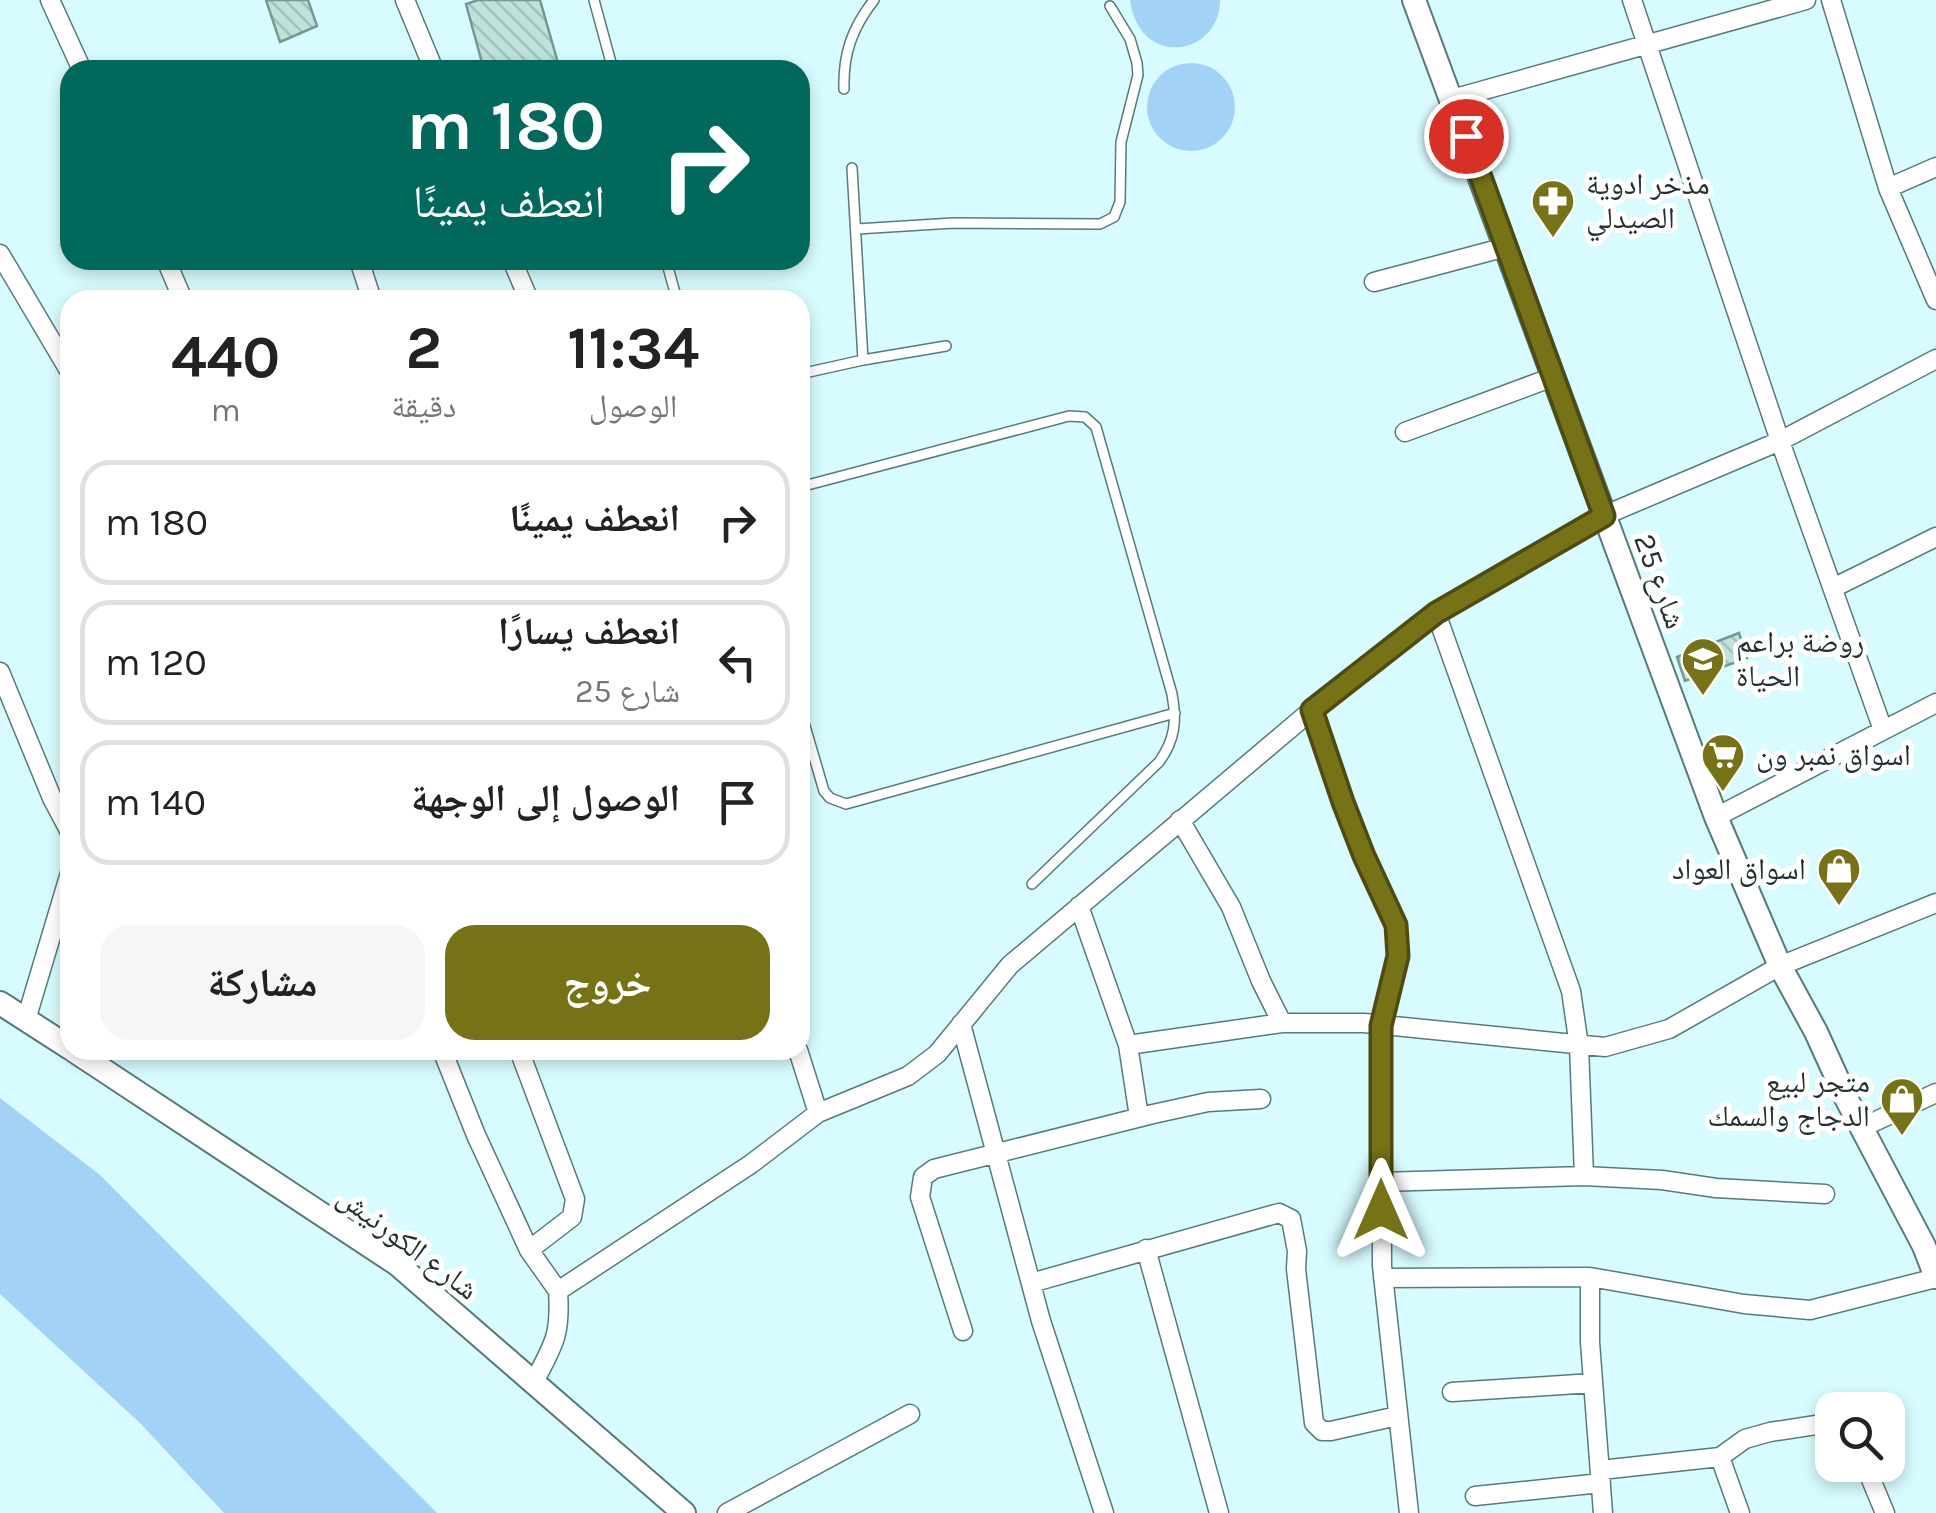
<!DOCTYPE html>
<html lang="ar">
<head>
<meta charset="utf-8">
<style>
  :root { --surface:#fff; --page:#f6f6f6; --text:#222; --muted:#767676; --line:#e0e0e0; --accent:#767317 }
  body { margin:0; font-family:Karla,"Noto Naskh Arabic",sans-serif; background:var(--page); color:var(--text); direction:rtl; height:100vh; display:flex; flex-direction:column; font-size:38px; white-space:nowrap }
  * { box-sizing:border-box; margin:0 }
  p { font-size:32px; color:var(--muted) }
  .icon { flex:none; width:55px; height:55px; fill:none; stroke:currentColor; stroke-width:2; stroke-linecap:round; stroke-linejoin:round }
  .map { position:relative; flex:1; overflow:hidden; direction:ltr }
  .drawer { position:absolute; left:60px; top:290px; width:750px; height:770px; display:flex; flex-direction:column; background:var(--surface); border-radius:30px; box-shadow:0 5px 15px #0003; direction:rtl }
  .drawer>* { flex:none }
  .hud { position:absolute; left:60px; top:60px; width:750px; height:210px; border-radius:30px; box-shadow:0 5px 15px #0003; direction:rtl; background:#00695c; color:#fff; overflow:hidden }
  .controls { position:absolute; left:1815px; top:1392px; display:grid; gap:20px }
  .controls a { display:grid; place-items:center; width:90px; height:90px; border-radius:20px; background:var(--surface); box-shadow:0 5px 15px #0003; font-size:50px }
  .pin { position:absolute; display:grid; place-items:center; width:85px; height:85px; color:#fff; margin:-42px; border:5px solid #fff; border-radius:50%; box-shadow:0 2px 10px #0007 }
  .me { position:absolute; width:110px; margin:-55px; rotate:0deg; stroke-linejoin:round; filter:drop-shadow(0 0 8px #0008) }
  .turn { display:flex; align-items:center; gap:35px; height:210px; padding:0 40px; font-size:45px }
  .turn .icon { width:130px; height:130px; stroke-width:2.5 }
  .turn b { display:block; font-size:70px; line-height:85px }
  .eta { display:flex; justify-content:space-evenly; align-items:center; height:170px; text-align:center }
  .eta b { font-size:60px; font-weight:700; line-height:70px }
  .action { display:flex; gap:20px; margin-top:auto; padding:20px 40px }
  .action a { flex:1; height:115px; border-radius:30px; background:var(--accent); color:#fff; font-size:40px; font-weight:700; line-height:115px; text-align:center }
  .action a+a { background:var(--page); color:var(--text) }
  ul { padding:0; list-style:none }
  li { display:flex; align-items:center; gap:30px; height:125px; margin:0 20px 15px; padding:0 20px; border:5px solid var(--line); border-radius:30px }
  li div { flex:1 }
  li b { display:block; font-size:38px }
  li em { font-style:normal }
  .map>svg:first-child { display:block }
  .water { fill:#a2d3f6 }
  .building { fill:url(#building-back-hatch); stroke:#779892; stroke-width:2.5 }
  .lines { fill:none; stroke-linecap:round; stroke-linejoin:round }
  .service-casing { stroke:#597a7c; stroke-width:12 }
  .minor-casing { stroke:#597a7c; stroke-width:21 }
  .tertiary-casing { stroke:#597a7c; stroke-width:26 }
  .service { stroke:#fff; stroke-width:9 }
  .minor { stroke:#fff; stroke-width:18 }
  .tertiary { stroke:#fff; stroke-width:22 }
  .route-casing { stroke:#4d4b0f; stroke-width:25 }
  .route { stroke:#767317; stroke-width:18 }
  .labels { text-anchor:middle; stroke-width:10; stroke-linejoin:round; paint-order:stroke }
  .poi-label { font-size:30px; fill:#233132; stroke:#fff; text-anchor:start }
  .street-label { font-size:30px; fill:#233132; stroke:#fff }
</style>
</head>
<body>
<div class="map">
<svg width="1936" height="1513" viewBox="0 0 1936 1513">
  <defs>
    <pattern id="building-back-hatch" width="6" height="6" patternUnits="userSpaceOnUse" patternTransform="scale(2.5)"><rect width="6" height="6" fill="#bfe2db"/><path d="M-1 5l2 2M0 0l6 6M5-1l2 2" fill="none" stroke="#a4c2bc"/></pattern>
  </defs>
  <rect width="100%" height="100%" fill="#d7fbfe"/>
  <path class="water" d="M1130 0H1220C1220 57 1139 69 1130 0Z
    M1147 107a44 44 0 1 1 88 0a44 44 0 1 1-88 0Z
    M0 1098 100 1175 437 1513H224L140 1423 0 1294Z"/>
  <path class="building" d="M266 0H308L317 26 280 42Z
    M478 0H540L560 70H484L466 4Z
    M1739 633 1747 658 1685 681 1677 657Z"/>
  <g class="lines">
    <g class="service-casing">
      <path id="service" d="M594 0 613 70
        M844 89C843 54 852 28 874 0
        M852 168 863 360
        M857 229 953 223 1100 224 1114 217 1120 202 1121 142 1138 75 1137 63 1130 39 1110 6
        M666 260 677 300
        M800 374 863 360 946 346
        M800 487 1069 416 1085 417 1096 427 1172 694C1177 721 1175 740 1159 762L1032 884
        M800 709 824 791 830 798 846 804 1175 713"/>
    </g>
    <g class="minor-casing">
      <path id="minor" d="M50 0 82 70
        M405 0 434 70
        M1632 0 1780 441 1883 730
        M1831 0 1888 188 1936 300
        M1452 99 1806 0
        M1888 188 1936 167
        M0 254 70 372
        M166 260 183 300
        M359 260 372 300
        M512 260 529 300
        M1374 282 1506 247
        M1405 432 1553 377
        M1833 588 1936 537
        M1436 613 1571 991 1579 1046 1584 1176
        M0 672 52 798 70 832
        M1312 710 1328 762 1365 856 1396 925 1398 956 1381 1026 1382 1266 1409 1513
        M1716 817 1936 703
        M1180 820 1231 907 1261 981 1282 1023
        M1079 906 1128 1045 1139 1117
        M26 1020 70 873
        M961 1024 1041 1321 1104 1513
        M1128 1045 1282 1023H1364L1605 1047 1669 1029 1780 966 1936 903
        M442 1050 476 1135 529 1250 558 1291
        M519 1050 575 1199 572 1217 529 1250
        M798 1050 818 1113
        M1861 1128 1936 1093
        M1381 1182 1584 1176 1662 1180 1716 1188 1825 1194
        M1146 1249 1219 1513
        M1590 1277V1342L1603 1513
        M1383 1278 1590 1277 1744 1304 1810 1310 1936 1278
        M1031 1283 1279 1213 1291 1219 1297 1251 1296 1269 1314 1423 1322 1431H1331L1397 1416
        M963 1331 920 1197 923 1177 934 1169 1153 1114 1208 1102 1261 1099
        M534 1382C554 1344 561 1335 558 1291L751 1164 818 1113 908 1076 937 1054 1010 965 1312 710 1436 613 1603 516 1780 441 1936 359
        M1452 1392 1593 1383
        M1720 1457 1740 1513
        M1865 1465 1885 1513
        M1601 1470 1720 1457 1745 1439 1770 1432 1829 1423 1832 1425
        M1475 1496 1601 1483
        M727 1513 910 1414"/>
    </g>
    <g class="tertiary-casing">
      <path id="tertiary" d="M1414 0 1716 817 1780 966 1816 1032 1846 1098 1924 1246 1936 1277
        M0 1003 70 1048
        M73 1050 397 1264 684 1513"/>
    </g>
    <use href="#service" class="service"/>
    <use href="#minor" class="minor"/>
    <use href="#tertiary" class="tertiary"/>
  </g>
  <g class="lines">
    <g class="route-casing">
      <path id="route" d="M1381 1210V1026L1398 956 1396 925 1364 856 1343 802 1312 710 1436 613 1604 516 1466 136"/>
    </g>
    <use href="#route" class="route"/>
  </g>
  <defs>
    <g id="pharmacy-pin" transform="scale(2.25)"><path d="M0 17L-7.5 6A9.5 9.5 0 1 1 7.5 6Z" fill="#767317" stroke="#fff"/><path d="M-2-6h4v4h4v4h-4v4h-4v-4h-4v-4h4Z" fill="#fff"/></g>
    <g id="school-pin" transform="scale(2.25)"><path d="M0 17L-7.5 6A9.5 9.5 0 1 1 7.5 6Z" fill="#767317" stroke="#fff"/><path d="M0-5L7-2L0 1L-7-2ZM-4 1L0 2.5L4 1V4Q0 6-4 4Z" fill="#fff"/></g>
    <g id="supermarket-pin" transform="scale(2.25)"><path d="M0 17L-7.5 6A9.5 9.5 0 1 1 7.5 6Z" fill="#767317" stroke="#fff"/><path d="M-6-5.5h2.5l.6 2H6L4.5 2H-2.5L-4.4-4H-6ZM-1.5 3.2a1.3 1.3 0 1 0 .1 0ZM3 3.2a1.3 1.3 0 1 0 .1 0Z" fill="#fff"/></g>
    <g id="shop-pin" transform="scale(2.25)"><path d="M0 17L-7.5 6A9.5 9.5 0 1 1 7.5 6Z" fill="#767317" stroke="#fff"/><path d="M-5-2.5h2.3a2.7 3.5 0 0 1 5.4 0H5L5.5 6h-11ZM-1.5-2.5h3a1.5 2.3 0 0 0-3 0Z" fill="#fff"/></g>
  </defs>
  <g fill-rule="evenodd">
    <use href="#pharmacy-pin" x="1553" y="201"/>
    <use href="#school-pin" x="1703" y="659"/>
    <use href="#supermarket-pin" x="1723" y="755"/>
    <use href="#shop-pin" x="1839" y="869"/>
    <use href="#shop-pin" x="1902" y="1099"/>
  </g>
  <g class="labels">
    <g class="poi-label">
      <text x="1586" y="194">مذخر ادوية<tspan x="1586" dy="34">الصيدلي</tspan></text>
      <text x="1736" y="652">روضة براعم<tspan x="1736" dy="34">الحياة</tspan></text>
      <text x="1756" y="765">اسواق نمبر ون</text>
      <text x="1806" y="879" text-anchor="end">اسواق العواد</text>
      <text x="1870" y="1092" text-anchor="end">متجر لبيع<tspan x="1870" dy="34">الدجاج والسمك</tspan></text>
    </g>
    <g class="street-label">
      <text transform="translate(1660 581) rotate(70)" y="10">شارع 25</text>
      <text transform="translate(408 1243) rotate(37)" y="10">شارع الكورنيش</text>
    </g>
  </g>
</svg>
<div class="controls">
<a><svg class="icon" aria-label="search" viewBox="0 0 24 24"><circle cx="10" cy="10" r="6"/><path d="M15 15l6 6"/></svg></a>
</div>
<div class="pin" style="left:1466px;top:136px;background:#d93025"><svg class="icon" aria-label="arrive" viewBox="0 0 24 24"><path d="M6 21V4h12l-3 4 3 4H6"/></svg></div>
<svg class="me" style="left:1381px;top:1210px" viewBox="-20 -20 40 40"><path d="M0-17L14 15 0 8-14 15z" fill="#767317" stroke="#fff" stroke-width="4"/></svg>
<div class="hud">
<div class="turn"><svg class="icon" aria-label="right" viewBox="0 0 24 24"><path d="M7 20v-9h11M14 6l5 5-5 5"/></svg><div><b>180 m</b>انعطف يمينًا</div></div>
</div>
<section class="drawer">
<div class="eta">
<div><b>11:34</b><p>الوصول</p></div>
<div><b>2</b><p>دقيقة</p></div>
<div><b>440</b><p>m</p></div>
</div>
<ul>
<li><svg class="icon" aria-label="right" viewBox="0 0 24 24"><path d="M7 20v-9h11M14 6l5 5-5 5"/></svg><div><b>انعطف يمينًا</b></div><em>180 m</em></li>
<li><svg class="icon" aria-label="left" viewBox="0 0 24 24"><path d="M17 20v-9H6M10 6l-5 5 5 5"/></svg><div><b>انعطف يسارًا</b><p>شارع 25</p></div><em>120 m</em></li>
<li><svg class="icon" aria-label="arrive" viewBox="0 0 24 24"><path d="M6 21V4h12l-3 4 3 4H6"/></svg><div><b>الوصول إلى الوجهة</b></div><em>140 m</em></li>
</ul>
<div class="action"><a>خروج</a><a>مشاركة</a></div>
</section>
</div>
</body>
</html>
